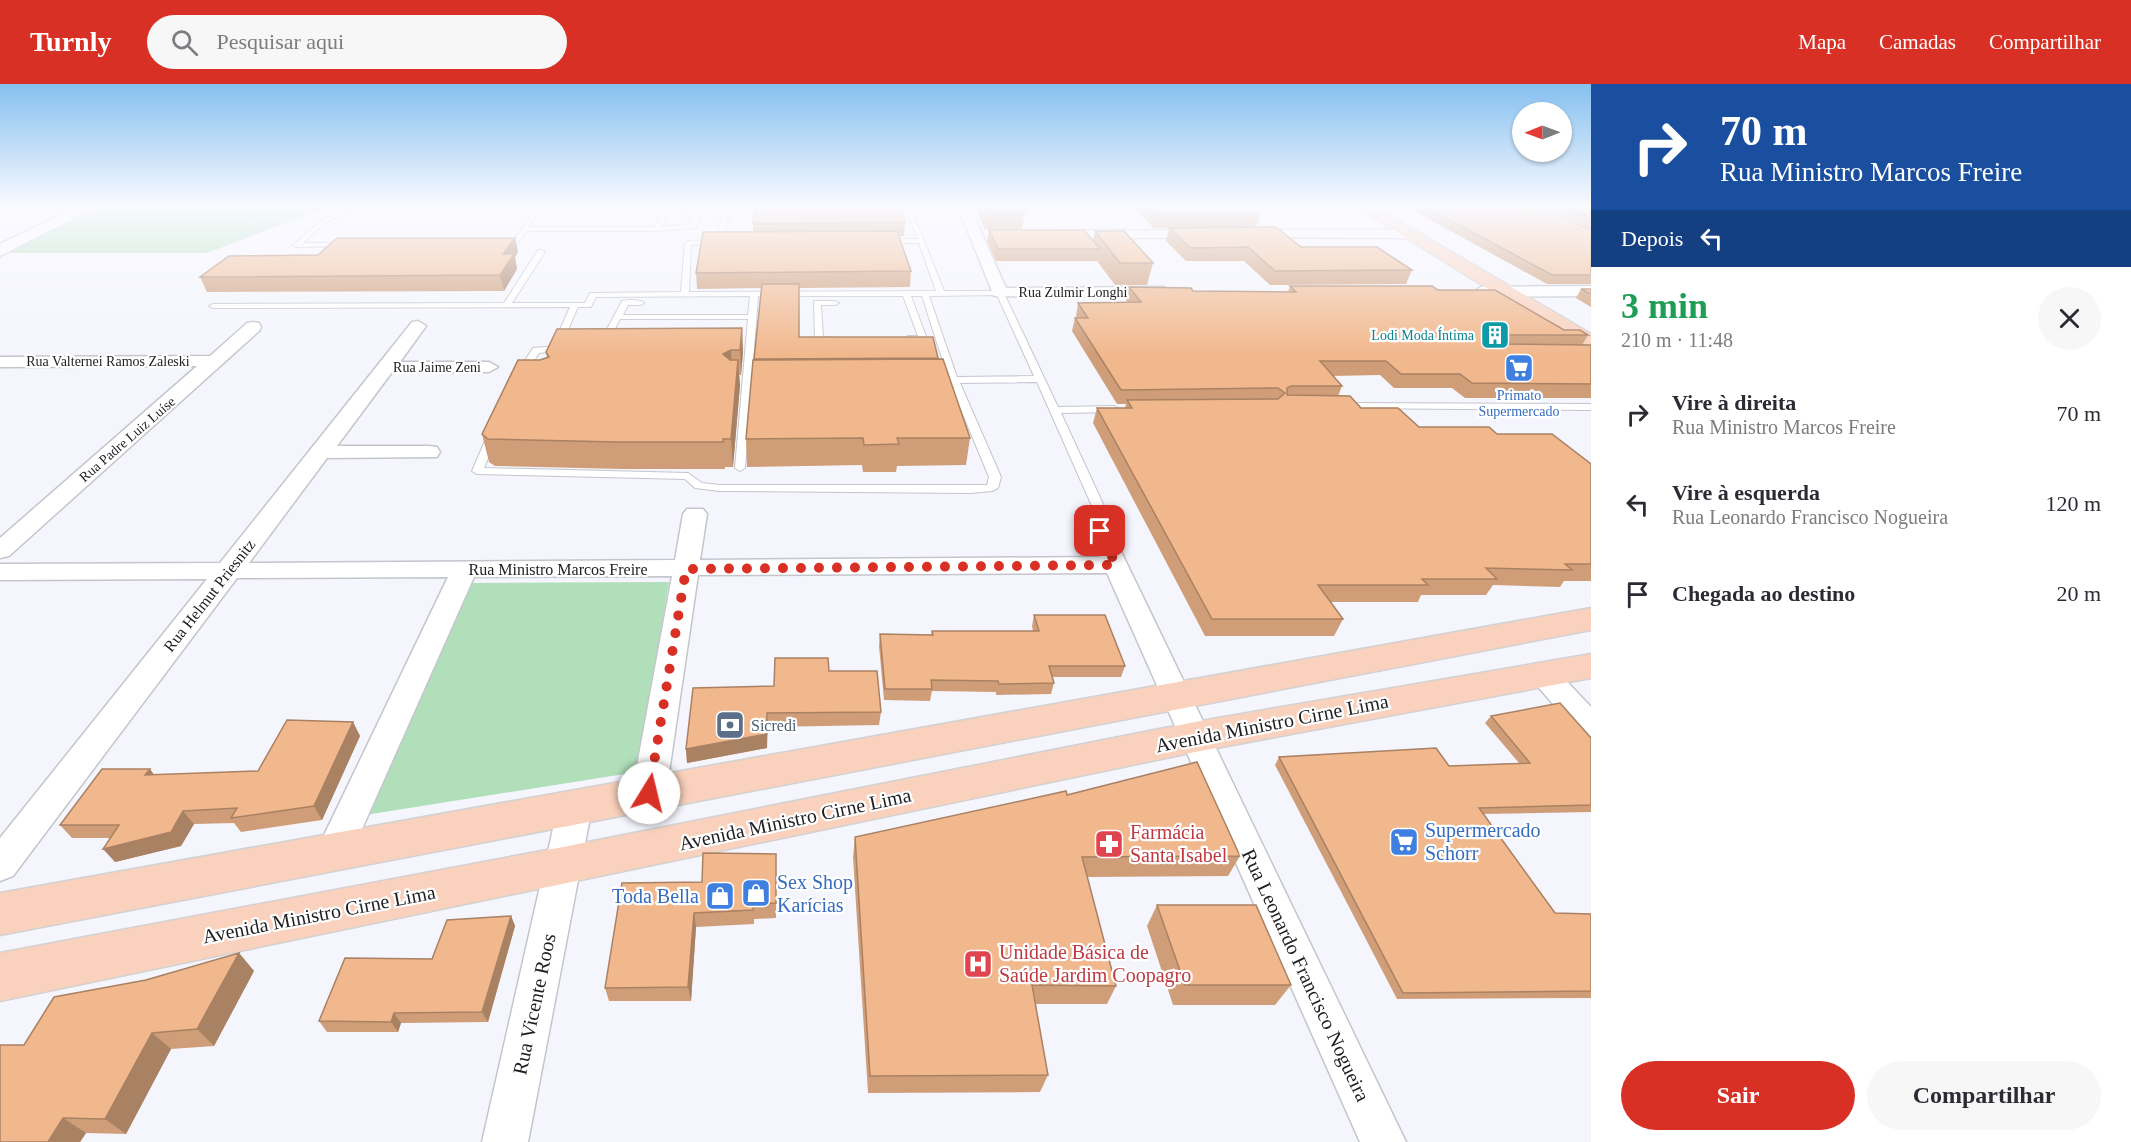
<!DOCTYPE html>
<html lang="pt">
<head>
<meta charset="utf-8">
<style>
  :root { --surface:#fff; --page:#f7f7f7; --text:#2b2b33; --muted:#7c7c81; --accent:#d93025 }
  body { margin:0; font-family:Georgia,serif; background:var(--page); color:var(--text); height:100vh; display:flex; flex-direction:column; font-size:22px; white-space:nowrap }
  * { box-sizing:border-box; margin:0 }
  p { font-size:20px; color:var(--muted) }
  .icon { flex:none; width:33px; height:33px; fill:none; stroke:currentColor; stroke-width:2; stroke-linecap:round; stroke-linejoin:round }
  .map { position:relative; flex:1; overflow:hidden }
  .sheet { display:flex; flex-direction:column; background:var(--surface); width:540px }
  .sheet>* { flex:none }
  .hud { background:#1a4fa0; color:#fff; overflow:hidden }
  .needle { width:39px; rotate:269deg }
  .buttons { position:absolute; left:1512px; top:18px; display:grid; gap:12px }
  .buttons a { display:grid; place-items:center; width:60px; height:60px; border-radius:50%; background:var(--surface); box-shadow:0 2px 4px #0004; font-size:30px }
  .pin { position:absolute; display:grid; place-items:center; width:51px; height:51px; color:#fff; margin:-26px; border-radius:12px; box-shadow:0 3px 9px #0006 }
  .me { position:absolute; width:66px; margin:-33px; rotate:9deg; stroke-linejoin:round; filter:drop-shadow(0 0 4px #0008) }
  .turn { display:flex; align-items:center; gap:21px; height:126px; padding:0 30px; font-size:27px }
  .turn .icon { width:78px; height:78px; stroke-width:2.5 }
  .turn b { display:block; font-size:42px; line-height:51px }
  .then { display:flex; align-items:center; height:57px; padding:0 30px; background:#0003; gap:12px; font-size:22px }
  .round { display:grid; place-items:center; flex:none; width:63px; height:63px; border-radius:32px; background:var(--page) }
  .summary { display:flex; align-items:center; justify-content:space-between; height:102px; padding:0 30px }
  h1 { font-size:36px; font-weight:800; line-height:45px; color:#1e9e55 }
  .action { display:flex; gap:12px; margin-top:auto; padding:12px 30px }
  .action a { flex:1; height:69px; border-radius:36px; background:var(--accent); color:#fff; font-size:24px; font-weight:800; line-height:69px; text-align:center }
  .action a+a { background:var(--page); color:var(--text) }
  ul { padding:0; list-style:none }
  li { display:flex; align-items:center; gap:18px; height:90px; padding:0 30px }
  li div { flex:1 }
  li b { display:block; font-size:22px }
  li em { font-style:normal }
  header { display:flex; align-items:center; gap:36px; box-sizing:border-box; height:84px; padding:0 30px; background:var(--accent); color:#fff }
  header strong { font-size:28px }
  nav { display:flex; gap:33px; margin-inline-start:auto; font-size:21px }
  .search { width:420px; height:54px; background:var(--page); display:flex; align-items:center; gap:15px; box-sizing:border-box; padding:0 21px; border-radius:33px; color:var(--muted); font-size:22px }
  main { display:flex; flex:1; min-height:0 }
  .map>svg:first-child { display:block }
  .green { fill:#b1dfba }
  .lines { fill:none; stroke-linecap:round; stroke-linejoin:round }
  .lane-casing { stroke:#c4c5cd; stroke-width:2 }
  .street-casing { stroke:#c4c5cd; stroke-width:3 }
  .secondary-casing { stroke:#c4c5cd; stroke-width:3 }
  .primary-casing { stroke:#d2d2d3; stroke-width:3 }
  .lane { fill:#fff; fill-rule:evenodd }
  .street { fill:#fff; fill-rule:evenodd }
  .secondary { fill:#fff; fill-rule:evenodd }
  .primary { fill:#f9d1bc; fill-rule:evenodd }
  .wall { fill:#cf9e79 }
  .shaded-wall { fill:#a98163 }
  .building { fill:#f1b88d; stroke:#a98163; stroke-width:1.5 }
  .route { stroke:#d93025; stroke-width:10; stroke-dasharray:0 18 }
  .labels { text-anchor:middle; stroke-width:4.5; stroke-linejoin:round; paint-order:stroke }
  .far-street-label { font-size:14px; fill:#1e1e21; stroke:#fff }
  .far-culture-label { font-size:14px; fill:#0d838f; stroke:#fff; text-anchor:end }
  .far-shop-label { font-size:14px; fill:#366cbe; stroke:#fff }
  .street-label { font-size:16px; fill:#1e1e21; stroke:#fff }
  .service-label { font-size:16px; fill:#4e5e75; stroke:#fff; text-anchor:start }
  .near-street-label { font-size:20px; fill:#1e1e21; stroke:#fff }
  .near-shop-label { font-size:20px; fill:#366cbe; stroke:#fff; text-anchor:start }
  .near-health-label { font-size:20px; fill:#be3a42; stroke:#fff; text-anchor:start }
</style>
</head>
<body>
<header>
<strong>Turnly</strong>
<div class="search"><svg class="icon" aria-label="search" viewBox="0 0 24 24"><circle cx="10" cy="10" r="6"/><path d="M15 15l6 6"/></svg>Pesquisar aqui</div>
<nav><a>Mapa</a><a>Camadas</a><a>Compartilhar</a></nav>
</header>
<main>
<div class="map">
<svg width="1591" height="1058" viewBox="0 0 1591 1058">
  <rect width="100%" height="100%" fill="#f5f5fe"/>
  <path class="green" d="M98 123H327L207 169H8Z
    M669 498 637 688 365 731 465 499Z"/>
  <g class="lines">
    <g class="lane-casing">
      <path id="lane" d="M360 123H369L327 137 303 159H348L350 162 296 163 293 161 323 135Z
        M537 123H543L529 143H655L664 123 700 129 697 142 694 144 658 147H527L517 160 497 163V161L513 157ZM668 129 693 131 691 140 662 143Z
        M727 123H733L720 159 691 161 689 208 936 207 919 159H884L881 157 884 155H918L907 127 876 125 873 123 911 124 944 207H1003L1058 323 1114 322 1119 325 1114 328 1061 329 1104 422 1102 424 1098 425 1092 422 1037 298 960 299 1001 393 998 404 992 407 970 409 720 407 695 404 685 395 477 390 472 387 488 350 493 347 498 350 484 384 688 389 702 399 720 401H987L989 393 950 299 942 296 948 293 922 212H911L927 255C922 259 909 259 904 255L908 252H918L903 212H758L745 384 740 387 735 384 748 235H620L613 249 606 247 622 217C628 216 639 215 644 219L640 221H628L623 231H748L750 212 596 213 591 223H578L562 259 558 262 554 259 570 223 213 224 209 222 213 220 504 219 538 166H541L545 168 512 219H585L590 209H593L681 208 685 159 688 157 713 156ZM997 211 1034 292 957 293 929 212Z
        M814 217H835L839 219 835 221H821L823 253 834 254V258L819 259 815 256Z
        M556 262 560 265 559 267 539 269 523 294H517L515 292 533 264Z
        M1342 319 1591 320V326L1339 324V320Z"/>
    </g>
    <g class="street-casing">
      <path id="street" d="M958 123H970L1006 204 1164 203 1172 208 1164 213 994 212Z
        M1205 146 1212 150 1210 153 1052 155 1045 151 1052 147Z
        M1250 146H1410L1417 150 1410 154 1245 153 1243 150Z
        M1591 202V212L1481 213 1473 208 1481 203Z
        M418 237 426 242 400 278H489L498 283 489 288H392L337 362H429L437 363 440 368 437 373 327 374 249 479 675 476 683 430 687 425H703L707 430 700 476 1100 473 1081 431 1085 426H1101L1406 1058H1360L1107 489 698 491 666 709 661 719 649 723 637 719 632 709 672 492 474 493 346 781 333 785 320 781 315 770 448 493 237 494 13 792 0 797V754L207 495 0 496V480L220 479 412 238Z
        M253 238 259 239 261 243 259 247 9 472 0 474V454L197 282 0 283V273L210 272 247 239Z
        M1543 580 1553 583 1591 623V655L1580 651 1533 597 1528 590 1533 583Z
        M575 709 587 713 592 723 528 1058H482L558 723 563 713Z"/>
    </g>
    <g class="secondary-casing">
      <path id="secondary" d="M76 123H96L0 172V160Z"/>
    </g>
    <g class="primary-casing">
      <path id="primary" d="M1357 123H1375L1591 250V265L1583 264Z
        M1591 524V546L0 851V809Z
        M1591 570V594L1195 668 0 917V869L563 763 1195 638Z"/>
    </g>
    <use href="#lane" class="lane"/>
    <use href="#street" class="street"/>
    <use href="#secondary" class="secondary"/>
    <use href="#primary" class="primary"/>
  </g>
  <path class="wall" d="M979 123H1020L1025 129 1022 145H985L978 130Z
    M1132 123H1250L1260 130 1256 144 1301 163 1412 186 1406 200 1270 201 1244 177H1186L1166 157 1169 144H1154Z
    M1407 123H1541L1591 146V200H1547Z
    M1545 123H1591V145Z
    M905 138 904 152H899L911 187 910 203 799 204V253L938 274 970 354 966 381 897 382 896 388H863L862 381 747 383 746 355 761 204 697 205 696 189 753 148V140Z
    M989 146 1093 157 1095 147 1153 179 1147 201H1115L1097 177H996L987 157Z
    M515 154 518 168 515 173 517 185 504 207 207 208 200 193 318 171Z
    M1290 202 1438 206 1564 246 1588 251 1582 261H1591V314H1465L1452 304H1394L1380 291 1332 292 1342 302 1338 312 1361 324 1419 343 1497 350 1591 380V497H1564L1560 503 1493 501 1486 511H1421L1418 518H1331L1343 535 1334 552H1205L1093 339 1097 324H1125L1126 320H1117L1072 247 1075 234H1077L1076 232 1078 219H1128L1126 216 1129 203 1193 207 1288 208Z
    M1581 205H1591V223L1576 214Z
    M742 244 743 268 741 291H739L740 301 733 383H725V385H621L495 382 489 378 482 350 540 276 547 274 546 268Z
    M1034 531 1125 582 1121 593H1053L1054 599 1051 610 996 611V608L932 607 930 617 884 616 879 562 880 550 931 551 932 547H1033L1032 542Z
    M829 587 881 628 879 641 768 643 767 664 687 679 686 665 774 602Z
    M1491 632 1591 654V728L1484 730 1555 829 1591 830V914L1397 915 1275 681 1279 673 1449 682 1519 679 1485 639Z
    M353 638 360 652 322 736 241 748 234 739 194 740 181 762 115 778 110 754H72L60 741 258 687Z
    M1067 711 1240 772 1228 792 1087 793 1116 902 1107 920H1035L1048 991 1040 1008 868 1009 853 773 855 753Z
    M776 770V834L754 835V840L696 843 691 917H609L605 904 702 798Z
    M1157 821 1291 901 1275 921H1173L1147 842Z
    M511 832 515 842 488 938 401 939 398 948H327L319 937Z
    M239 869 254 887 214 962 171 965 126 1050 86 1049 80 1058H0L24 961 146 896Z"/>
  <path class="shaded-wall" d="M515 154 518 168 515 173 517 185 504 207 500 191 503 170Z
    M742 244 743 268 741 291 740 266Z
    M731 266 732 291 723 270Z
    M738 276 740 301 733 383 731 355Z
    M767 629V664L687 679 686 665Z
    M353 638 360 652 322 736 314 722Z
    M150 685 160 699 145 691Z
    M183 727 194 740 181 762 115 778 103 765Z
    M694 829 696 843 691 917 688 903Z
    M511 832 515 842 488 938 482 928Z
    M239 869 254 887 214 962 197 945Z
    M394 929 401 939 398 948 391 938Z
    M152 949 171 965 126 1050 105 1035Z
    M63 1034 86 1049 80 1058H48Z"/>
  <path class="building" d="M755 123H900L905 138 753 140Z
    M984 123H1020L1025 129H987Z
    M1149 123H1250L1260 130H1157Z
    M1426 123H1541L1591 146V191H1552Z
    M1566 123H1591V134Z
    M1276 143 1301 163H1377L1412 186 1275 187 1248 163 1190 164 1170 144Z
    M989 146H1084L1100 165H998Z
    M897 147 911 187 696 189 703 148Z
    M1095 147H1124L1153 179H1120Z
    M337 154H515L503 170H514L500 191 200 193 229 172 318 171Z
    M762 200H799V253H933L938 274 754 275Z
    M1290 202H1432L1438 206H1495L1564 246H1580L1588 251H1509L1502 256 1506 260 1591 261V300L1472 299 1460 290H1401L1386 277H1320L1342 302H1291L1287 304V311L1350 312 1361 324H1398L1419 343H1489L1497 350H1552L1591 380V480H1565L1572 486 1486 484 1497 495H1422L1428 501H1318L1343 535H1212L1097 324H1132L1127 316 1278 315 1285 309 1278 304 1121 306 1075 234H1088L1078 219 1141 218 1129 203 1191 204 1193 207 1296 208Z
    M1581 205H1591V210Z
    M742 244 740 266H731L723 270 730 276H738L731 355H723V358H616L488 355 482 350 518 276H540L549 273 546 268 557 245Z
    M943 275 970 354H897L899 360 864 361 863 354 746 355 753 276Z
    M1034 531H1105L1125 582H1049L1054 599 999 600 998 597 931 596 932 605H885L880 550 933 551 932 547H1039Z
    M775 574H828L829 587H877L881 628 767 629V650L686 665 693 604 774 602Z
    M1560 619 1591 654V721L1479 724 1555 829 1591 830V907L1403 909 1279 673 1436 664 1449 682 1530 679 1491 632Z
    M287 636 353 638 314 722 231 734 237 724 183 727 171 748 103 765 119 741H60L102 685H150L145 691 258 687Z
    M1197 678 1240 772 1082 773 1116 902 1032 901 1048 991 870 992 855 753 1066 707 1067 711Z
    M703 769 776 770V819L754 820 753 826 694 829 688 903 605 904 622 799 702 798Z
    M1157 821H1256L1291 901H1185Z
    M511 832 482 928 394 929 391 938 319 937 345 874 432 875 447 836Z
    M239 869 197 945 152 949 105 1035 63 1034 48 1058H0V961H24L54 913 146 896Z"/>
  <linearGradient id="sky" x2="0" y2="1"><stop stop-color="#85c0ef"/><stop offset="0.45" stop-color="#fafaff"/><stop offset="1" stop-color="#fafaff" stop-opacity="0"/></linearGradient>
  <rect width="1591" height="271" fill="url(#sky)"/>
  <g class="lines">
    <path class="route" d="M649 709 686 485 1116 481 1100 447"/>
  </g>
  <defs>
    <g id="building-square" transform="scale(1.5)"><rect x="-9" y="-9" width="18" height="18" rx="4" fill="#0f9aa8" stroke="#fff"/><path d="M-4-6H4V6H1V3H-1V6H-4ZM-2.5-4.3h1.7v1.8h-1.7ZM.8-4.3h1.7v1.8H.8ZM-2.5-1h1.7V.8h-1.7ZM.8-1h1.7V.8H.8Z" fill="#fff"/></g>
    <g id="supermarket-square" transform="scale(1.5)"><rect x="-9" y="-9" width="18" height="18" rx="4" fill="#3f7fe0" stroke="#fff"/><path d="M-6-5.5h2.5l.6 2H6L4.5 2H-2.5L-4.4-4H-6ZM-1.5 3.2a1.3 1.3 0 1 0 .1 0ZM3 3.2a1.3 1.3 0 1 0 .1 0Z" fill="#fff"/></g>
    <g id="bank-square" transform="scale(1.5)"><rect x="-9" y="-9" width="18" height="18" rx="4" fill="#5c6f8a" stroke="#fff"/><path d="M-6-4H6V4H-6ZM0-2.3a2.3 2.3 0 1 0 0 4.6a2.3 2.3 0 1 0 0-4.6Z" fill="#fff"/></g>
    <g id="pharmacy-square" transform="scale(1.5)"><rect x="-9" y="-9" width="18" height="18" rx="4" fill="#e0444e" stroke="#fff"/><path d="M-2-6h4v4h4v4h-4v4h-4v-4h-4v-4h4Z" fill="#fff"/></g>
    <g id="shop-square" transform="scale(1.5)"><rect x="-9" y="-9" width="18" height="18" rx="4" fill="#3f7fe0" stroke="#fff"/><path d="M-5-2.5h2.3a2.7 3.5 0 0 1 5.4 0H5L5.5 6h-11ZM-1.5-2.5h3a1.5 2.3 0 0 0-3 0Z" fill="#fff"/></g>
    <g id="hospital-square" transform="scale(1.5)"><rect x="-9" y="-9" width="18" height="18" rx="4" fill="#e0444e" stroke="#fff"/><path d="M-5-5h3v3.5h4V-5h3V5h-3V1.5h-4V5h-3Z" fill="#fff"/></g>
  </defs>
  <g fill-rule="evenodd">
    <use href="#building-square" x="1495" y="251"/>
    <use href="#supermarket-square" x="1519" y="284"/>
    <use href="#bank-square" x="730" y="641"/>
    <use href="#supermarket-square" x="1404" y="758"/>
    <use href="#pharmacy-square" x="1109" y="760"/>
    <use href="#shop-square" x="756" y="809"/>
    <use href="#shop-square" x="720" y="812"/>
    <use href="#hospital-square" x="978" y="880"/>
  </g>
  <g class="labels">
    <g class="far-street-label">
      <text x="1073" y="213">Rua Zulmir Longhi</text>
      <text x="108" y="282">Rua Valternei Ramos Zaleski</text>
      <text x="437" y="288">Rua Jaime Zeni</text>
      <text transform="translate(127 355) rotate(-41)" y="5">Rua Padre Luiz Luíse</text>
    </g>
    <g class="far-culture-label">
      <text x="1474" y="256">Lodi Moda Íntima</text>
    </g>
    <g class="far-shop-label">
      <text x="1519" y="316">Primato<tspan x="1519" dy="16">Supermercado</tspan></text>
    </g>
    <g class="street-label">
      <text x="558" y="491">Rua Ministro Marcos Freire</text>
      <text transform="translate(209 511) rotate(-52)" y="6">Rua Helmut Priesnitz</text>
    </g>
    <g class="service-label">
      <text x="751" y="647">Sicredi</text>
    </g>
    <g class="near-street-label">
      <text transform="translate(1272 639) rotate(-11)" y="7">Avenida Ministro Cirne Lima</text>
      <text transform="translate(795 735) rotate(-12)" y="7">Avenida Ministro Cirne Lima</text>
      <text transform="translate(319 830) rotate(-11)" y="7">Avenida Ministro Cirne Lima</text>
      <text transform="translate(1306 891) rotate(65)" y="7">Rua Leonardo Francisco Nogueira</text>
      <text transform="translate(534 920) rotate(-78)" y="7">Rua Vicente Roos</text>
    </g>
    <g class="near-shop-label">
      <text x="1425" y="753">Supermercado<tspan x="1425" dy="23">Schorr</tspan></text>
      <text x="777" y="805">Sex Shop<tspan x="777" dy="23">Karícias</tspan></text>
      <text x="699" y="819" text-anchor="end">Toda Bella</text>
    </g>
    <g class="near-health-label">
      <text x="1130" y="755">Farmácia<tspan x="1130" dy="23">Santa Isabel</tspan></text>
      <text x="999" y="875">Unidade Básica de<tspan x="999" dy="23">Saúde Jardim Coopagro</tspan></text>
    </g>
  </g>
</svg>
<div class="buttons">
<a><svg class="needle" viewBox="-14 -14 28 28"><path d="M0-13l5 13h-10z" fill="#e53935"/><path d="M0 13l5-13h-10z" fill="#7c7c81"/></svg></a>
</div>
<div class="pin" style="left:1100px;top:447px;background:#d93025"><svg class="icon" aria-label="arrive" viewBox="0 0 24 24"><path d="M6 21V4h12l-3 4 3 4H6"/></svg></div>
<svg class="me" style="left:649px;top:709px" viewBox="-20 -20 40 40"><circle r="19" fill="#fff"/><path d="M0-13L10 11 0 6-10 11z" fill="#d93025"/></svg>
</div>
<section class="sheet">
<div class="hud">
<div class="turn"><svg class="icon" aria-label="right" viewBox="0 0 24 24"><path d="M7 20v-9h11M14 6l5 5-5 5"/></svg><div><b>70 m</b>Rua Ministro Marcos Freire</div></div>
<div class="then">Depois<svg class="icon" aria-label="left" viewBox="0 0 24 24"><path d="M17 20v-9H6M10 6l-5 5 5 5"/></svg></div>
</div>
<div class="summary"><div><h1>3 min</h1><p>210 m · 11:48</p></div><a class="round"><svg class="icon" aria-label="close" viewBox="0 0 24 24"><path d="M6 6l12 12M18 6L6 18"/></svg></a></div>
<ul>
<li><svg class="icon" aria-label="right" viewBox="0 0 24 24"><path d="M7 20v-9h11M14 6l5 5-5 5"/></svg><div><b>Vire à direita</b><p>Rua Ministro Marcos Freire</p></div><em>70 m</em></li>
<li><svg class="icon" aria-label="left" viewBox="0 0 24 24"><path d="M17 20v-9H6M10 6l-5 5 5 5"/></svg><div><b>Vire à esquerda</b><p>Rua Leonardo Francisco Nogueira</p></div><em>120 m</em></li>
<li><svg class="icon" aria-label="arrive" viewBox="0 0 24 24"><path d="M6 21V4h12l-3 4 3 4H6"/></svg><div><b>Chegada ao destino</b></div><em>20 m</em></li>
</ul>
<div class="action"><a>Sair</a><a>Compartilhar</a></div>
</section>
</main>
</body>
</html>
